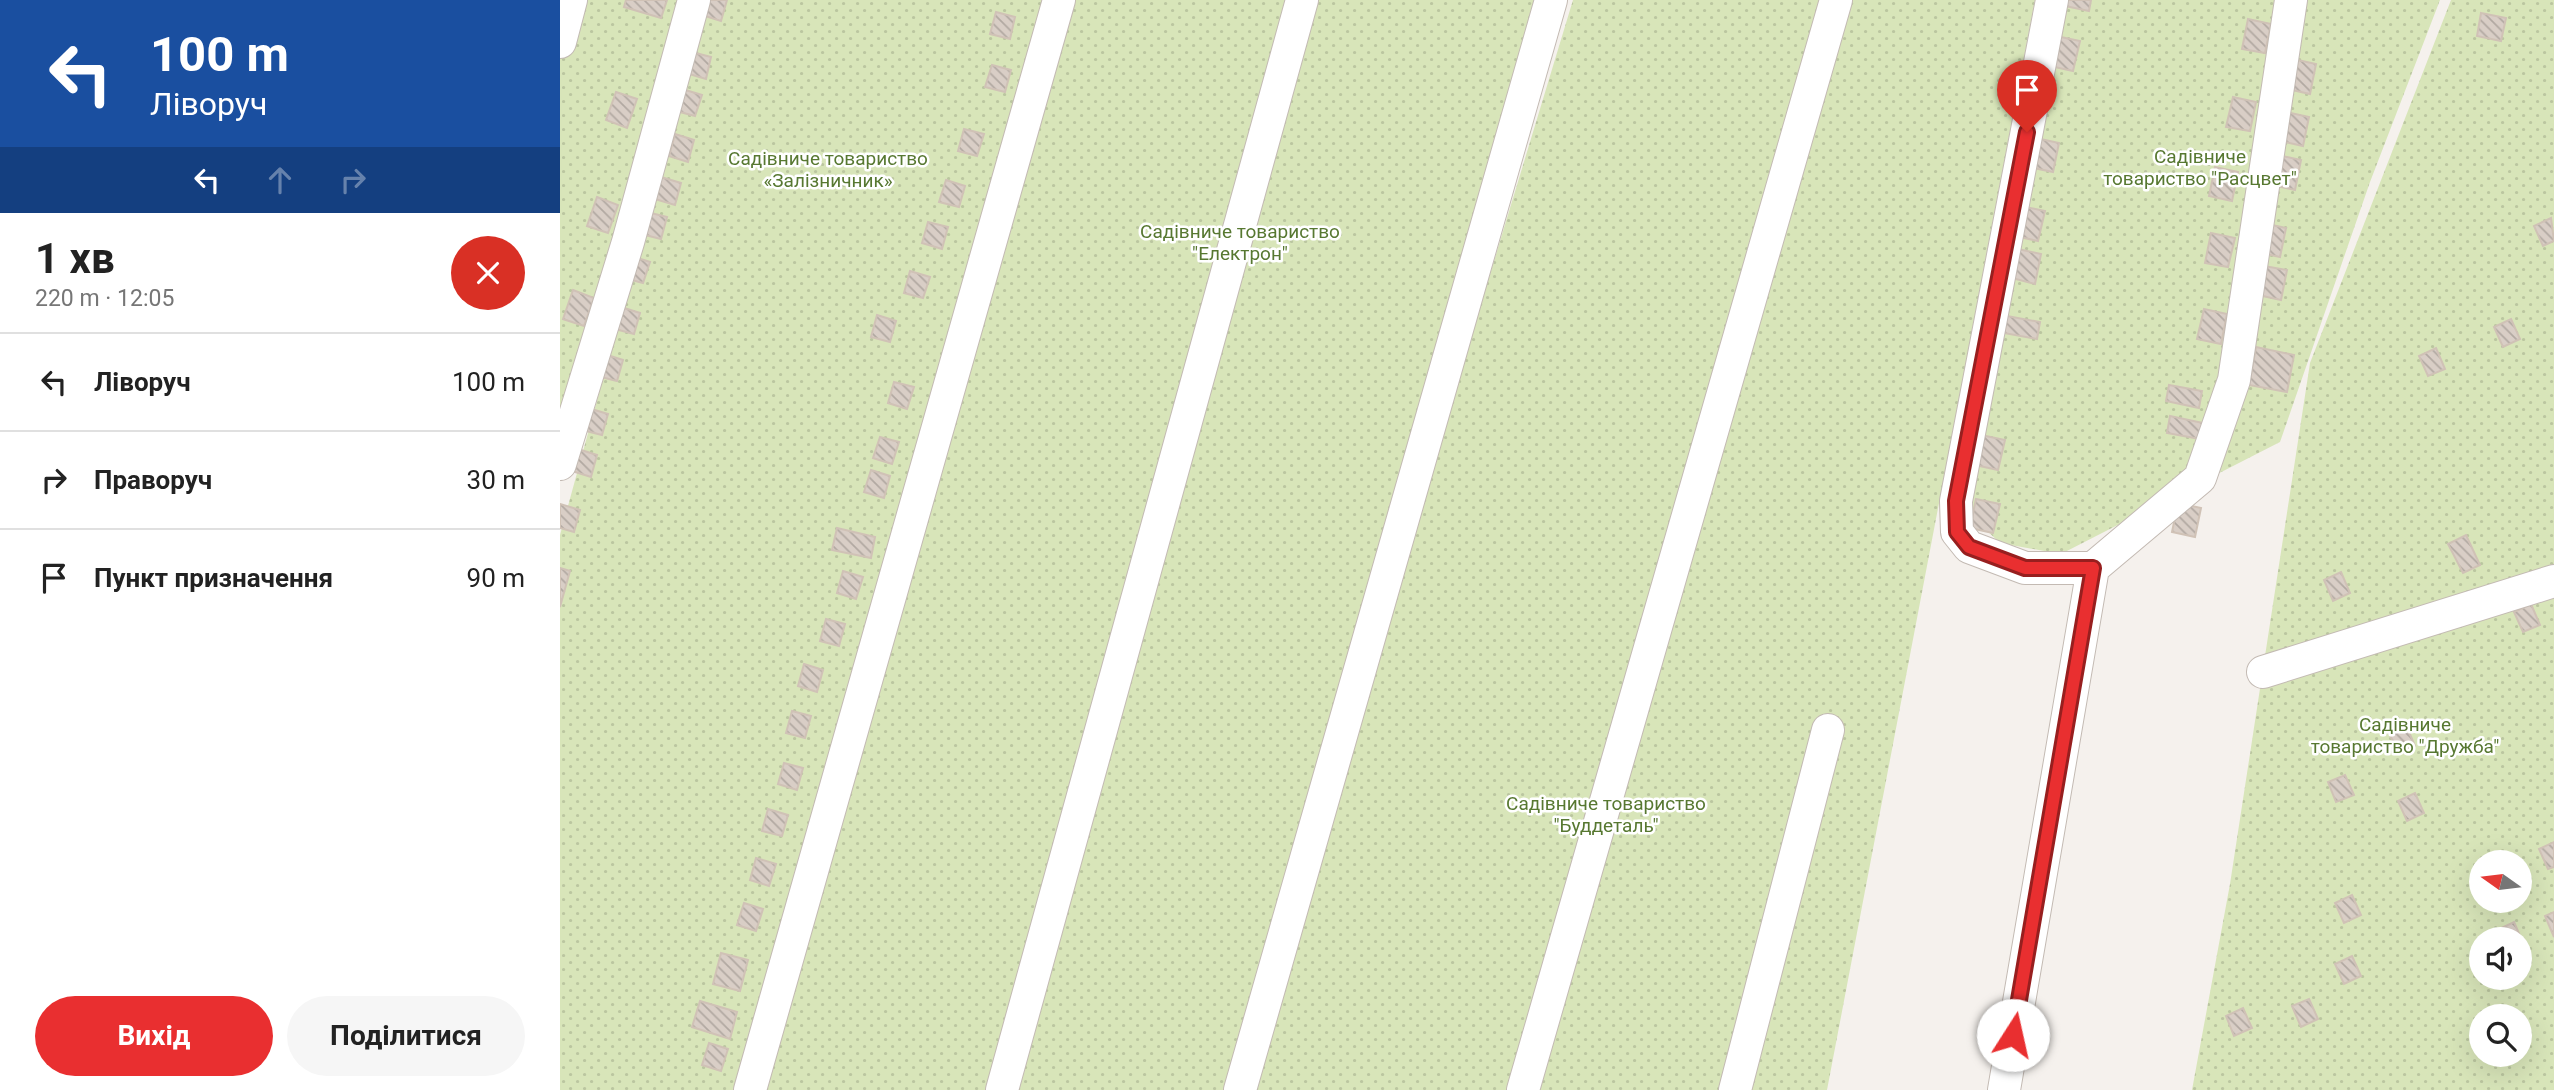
<!DOCTYPE html>
<html lang="uk">
<head>
<meta charset="utf-8">
<style>
  :root { --surface:#fff; --page:#f6f6f6; --text:#222; --muted:#767676; --line:#e0e0e0; --accent:#e92f30 }
  body { margin:0; font-family:Roboto,sans-serif; background:var(--page); color:var(--text); height:100vh; display:flex; flex-direction:column; font-size:26px; white-space:nowrap }
  * { box-sizing:border-box; margin:0 }
  p { font-size:23px; color:var(--muted) }
  .icon { flex:none; width:38px; height:38px; fill:none; stroke:currentColor; stroke-width:2; stroke-linecap:round; stroke-linejoin:round }
  .map { position:relative; flex:1; overflow:hidden }
  .drawer { display:flex; flex-direction:column; background:var(--surface); width:560px }
  .drawer>* { flex:none }
  .banner { background:#1a4fa0; color:#fff; overflow:hidden }
  .needle { width:46px; rotate:284deg }
  .buttons { position:absolute; left:1909px; top:850px; display:grid; gap:14px }
  .buttons a { display:grid; place-items:center; width:63px; height:63px; border-radius:50%; background:var(--surface); box-shadow:0 7px 28px #0002; font-size:35px }
  .pin { position:absolute; display:grid; place-items:center; width:60px; height:60px; color:#fff; margin:-72px -30px; border-radius:50% 50% 50% 0; rotate:-45deg; box-shadow:0 0 7px #0007 }
  .pin .icon { rotate:45deg }
  .me { position:absolute; width:77px; margin:-38px; rotate:10deg; stroke-linejoin:round; filter:drop-shadow(0 0 5px #0008) }
  .turn { display:flex; align-items:center; gap:24px; height:147px; padding:0 35px; font-size:32px }
  .turn .icon { width:91px; height:91px; stroke-width:2.5 }
  .turn b { display:block; font-size:49px; line-height:60px }
  .lanes { display:flex; align-items:center; height:66px; padding:0 35px; background:#0003; justify-content:center; gap:35px; direction:ltr }
  .lanes .off { opacity:.35 }
  .round { display:grid; place-items:center; flex:none; width:74px; height:74px; border-radius:37px; background:var(--page) }
  .head { display:flex; align-items:center; justify-content:space-between; height:119px; padding:0 35px }
  h1 { font-size:42px; font-weight:700; line-height:52px }
  .primary-button { display:flex; gap:14px; margin-top:auto; padding:14px 35px }
  .primary-button a { flex:1; height:80px; border-radius:42px; background:var(--accent); color:#fff; font-size:28px; font-weight:700; line-height:80px; text-align:center }
  .primary-button a+a { background:var(--page); color:var(--text) }
  ul { padding:0; list-style:none }
  li { display:flex; align-items:center; gap:21px; height:98px; padding:0 35px; border-top:2px solid var(--line) }
  li div { flex:1 }
  li b { display:block; font-size:26px }
  li em { font-style:normal }
  main { display:flex; flex:1; min-height:0 }
  .map>svg:first-child { display:block }
  .grass { fill:url(#grass-dots); fill-rule:evenodd }
  .building { fill:url(#building-back-hatch); stroke:#d0c2b6; stroke-width:2 }
  .lines { fill:none; stroke-linecap:round; stroke-linejoin:round }
  .minor-casing { stroke:#c3bab3; stroke-width:34 }
  .minor { stroke:#fff; stroke-width:32 }
  .route-casing { stroke:#971f1f; stroke-width:18 }
  .route { stroke:#e92f30; stroke-width:12 }
  .labels { text-anchor:middle; stroke-width:5; stroke-linejoin:round; paint-order:stroke }
  .park-label { font-size:19px; fill:#577831; stroke:#fff }
</style>
</head>
<body>
<main>
<section class="drawer">
<div class="banner">
<div class="turn"><svg class="icon" aria-label="left" viewBox="0 0 24 24"><path d="M17 20v-9H6M10 6l-5 5 5 5"/></svg><div><b>100 m</b>Ліворуч</div></div>
<div class="lanes"><svg class="icon" aria-label="left" viewBox="0 0 24 24"><path d="M17 20v-9H6M10 6l-5 5 5 5"/></svg><svg class="icon off" aria-label="ahead" viewBox="0 0 24 24"><path d="M12 20V5M6 11l6-6 6 6"/></svg><svg class="icon off" aria-label="right" viewBox="0 0 24 24"><path d="M7 20v-9h11M14 6l5 5-5 5"/></svg></div>
</div>
<div class="head"><div><h1>1 хв</h1><p>220 m · 12:05</p></div><a class="round" style="background:#d93025;color:#fff"><svg class="icon" aria-label="close" viewBox="0 0 24 24"><path d="M6 6l12 12M18 6L6 18"/></svg></a></div>
<ul>
<li><svg class="icon" aria-label="left" viewBox="0 0 24 24"><path d="M17 20v-9H6M10 6l-5 5 5 5"/></svg><div><b>Ліворуч</b></div><em>100 m</em></li>
<li><svg class="icon" aria-label="right" viewBox="0 0 24 24"><path d="M7 20v-9h11M14 6l5 5-5 5"/></svg><div><b>Праворуч</b></div><em>30 m</em></li>
<li><svg class="icon" aria-label="arrive" viewBox="0 0 24 24"><path d="M6 21V4h12l-3 4 3 4H6"/></svg><div><b>Пункт призначення</b></div><em>90 m</em></li>
</ul>
<div class="primary-button"><a>Вихід</a><a>Поділитися</a></div>
</section>
<div class="map">
<svg width="1994" height="1090" viewBox="0 0 1994 1090">
  <defs>
    <pattern id="grass-dots" width="8" height="8" patternUnits="userSpaceOnUse" patternTransform="scale(1.75)"><rect width="8" height="8" fill="#d8e5b9"/><path d="M2 2h.1M6 6h.1" fill="none" stroke="#bbc6a0" stroke-width="1.8" stroke-linecap="round"/></pattern>
    <pattern id="building-back-hatch" width="6" height="6" patternUnits="userSpaceOnUse" patternTransform="scale(1.75)"><rect width="6" height="6" fill="#d9cec6"/><path d="M-1 5l2 2M0 0l6 6M5-1l2 2" fill="none" stroke="#b2a9a2"/></pattern>
  </defs>
  <rect width="100%" height="100%" fill="#f5f1ed"/>
  <path class="grass" d="M0 0H126L0 435Z
    M147 0H483L173 1090H0V535Z
    M508 0H997L668 1090H191Z
    M1013 0H1475L1267 1090H683Z
    M1503 0H1880L1810 182 1720 442 1501 554 1440 543 1404 509Z
    M1891 0H1994V1090H1632L1670 884 1750 363ZM1922 863H1960V901H1922ZM1922 940H1960V978H1922ZM1922 1017H1960V1055H1922Z"/>
  <path class="building" d="M66 0H107L101 18 64 7Z
    M146 0H167L161 21 142 15Z
    M1506 0H1531L1529 11 1505 6Z
    M436 12 455 17 450 39 430 34Z
    M1921 13 1946 18 1941 41 1917 36Z
    M1688 19 1711 24 1705 53 1682 49Z
    M1496 36 1520 41 1513 71 1490 66Z
    M132 52 151 57 146 79 126 73Z
    M1733 59 1756 64 1750 94 1727 89Z
    M432 65 451 70 445 92 425 87Z
    M122 89 142 95 135 116 116 111Z
    M56 92 77 99 67 128 46 120Z
    M1673 97 1696 102 1690 131 1666 127Z
    M1726 112 1749 117 1743 146 1720 141Z
    M404 129 424 134 417 156 398 151Z
    M115 134 134 140 128 162 109 156Z
    M1476 138 1499 143 1493 172 1469 167Z
    M1718 155 1741 160 1735 190 1712 185Z
    M1655 167 1678 172 1672 201 1649 196Z
    M101 177 121 183 115 205 95 199Z
    M386 180 405 186 399 207 379 202Z
    M37 197 58 205 48 233 27 226Z
    M1461 206 1485 211 1478 241 1455 236Z
    M87 212 107 217 101 239 81 234Z
    M1991 218 1994 241 1983 246 1974 226Z
    M368 222 388 227 382 249 362 243Z
    M1703 223 1726 228 1720 257 1697 252Z
    M1651 233 1675 238 1668 267 1645 263Z
    M1458 249 1481 254 1475 284 1452 278Z
    M71 256 90 262 83 283 64 278Z
    M1704 266 1727 270 1721 300 1698 295Z
    M350 271 370 277 363 298 344 293Z
    M13 290 34 298 24 326 3 319Z
    M61 307 80 313 74 334 55 329Z
    M1644 309 1667 314 1661 344 1637 339Z
    M317 315 336 321 330 342 311 337Z
    M1447 316 1480 322 1477 339 1444 333Z
    M1951 319 1960 339 1943 347 1934 327Z
    M1696 347 1734 355 1727 392 1689 385Z
    M1876 348 1885 369 1868 376 1859 356Z
    M44 354 63 360 57 381 37 376Z
    M334 382 354 387 347 409 328 403Z
    M1609 385 1642 391 1639 408 1606 401Z
    M28 408 48 414 42 435 22 430Z
    M1610 416 1643 423 1640 439 1607 433Z
    M1421 435 1445 440 1438 470 1415 465Z
    M320 437 339 442 332 464 313 458Z
    M18 449 37 455 31 477 12 471Z
    M311 470 330 476 324 498 304 492Z
    M1416 499 1440 504 1433 533 1410 528Z
    M1618 503 1641 508 1635 537 1612 532Z
    M0 504 20 510 14 532 0 528Z
    M277 528 315 537 311 558 272 550Z
    M1906 535 1920 565 1903 573 1888 544Z
    M0 568 10 571 0 607Z
    M283 571 303 577 296 599 277 593Z
    M1781 572 1790 593 1773 601 1764 580Z
    M1971 604 1980 625 1963 632 1954 612Z
    M266 619 285 624 279 646 260 641Z
    M244 664 263 670 257 692 238 686Z
    M232 711 251 716 245 738 226 733Z
    M1846 725 1855 746 1838 753 1829 733Z
    M224 763 243 768 237 790 218 784Z
    M1785 775 1794 795 1776 802 1768 782Z
    M1855 793 1864 813 1847 821 1838 801Z
    M208 809 228 815 222 836 202 831Z
    M1994 842V867L1988 869 1979 849Z
    M196 858 216 864 209 886 190 880Z
    M1792 895 1801 915 1784 923 1775 903Z
    M184 903 203 909 196 931 177 925Z
    M1994 912V937L1985 916Z
    M1954 922 1963 943 1960 944V940H1941L1937 930Z
    M161 953 188 960 180 991 153 984Z
    M1792 956 1801 976 1784 984 1775 964Z
    M1749 999 1758 1019 1741 1027 1732 1006Z
    M140 1001 177 1012 170 1039 132 1027Z
    M1683 1008 1692 1028 1674 1036 1666 1016Z
    M149 1043 168 1049 161 1071 142 1065Z"/>
  <g class="lines">
    <g class="minor-casing">
      <path id="minor" d="M0 42 11 0
        M0 464 68 242 134 0
        M1533 568 1640 478 1674 380 1731 0
        M1703 672 1994 581
        M190 1090 499 0
        M442 1090 742 0
        M680 1090 991 0
        M963 1090 1276 0
        M1175 1090 1268 730
        M1444 1090 1533 568H1465L1409 547 1397 532 1396 501 1492 0"/>
    </g>
    <use href="#minor" class="minor"/>
  </g>
  <g class="lines">
    <g class="route-casing">
      <path id="route" d="M1453 1035 1533 568H1465L1409 547 1397 532 1396 501 1467 132"/>
    </g>
    <use href="#route" class="route"/>
  </g>
  <g class="labels">
    <g class="park-label">
      <text x="1640" y="163">Садівниче<tspan x="1640" dy="22">товариство "Расцвет"</tspan></text>
      <text x="268" y="165">Садівниче товариство<tspan x="268" dy="22">«Залізничник»</tspan></text>
      <text x="680" y="238">Садівниче товариство<tspan x="680" dy="22">"Електрон"</tspan></text>
      <text x="1845" y="731">Садівниче<tspan x="1845" dy="22">товариство "Дружба"</tspan></text>
      <text x="1046" y="810">Садівниче товариство<tspan x="1046" dy="22">"Буддеталь"</tspan></text>
    </g>
  </g>
</svg>
<div class="buttons">
<a><svg class="needle" viewBox="-14 -14 28 28"><path d="M0-13l5 13h-10z" fill="#e53935"/><path d="M0 13l5-13h-10z" fill="#767676"/></svg></a>
<a><svg class="icon" aria-label="sound" viewBox="0 0 24 24"><path d="M4 9h4l5-4v14l-5-4H4zM17 9q2 3 0 6"/></svg></a>
<a><svg class="icon" aria-label="search" viewBox="0 0 24 24"><circle cx="10" cy="10" r="6"/><path d="M15 15l6 6"/></svg></a>
</div>
<div class="pin" style="left:1467px;top:132px;background:#d93025"><svg class="icon" aria-label="arrive" viewBox="0 0 24 24"><path d="M6 21V4h12l-3 4 3 4H6"/></svg></div>
<svg class="me" style="left:1453px;top:1035px" viewBox="-20 -20 40 40"><circle r="19" fill="#fff"/><path d="M0-13L10 11 0 6-10 11z" fill="#e92f30"/></svg>
</div>
</main>
</body>
</html>
